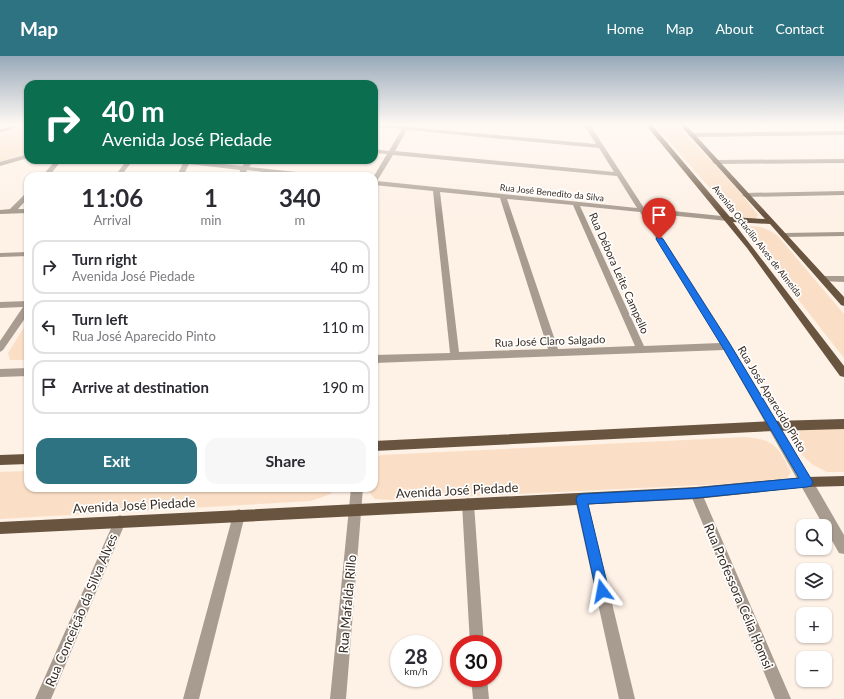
<!DOCTYPE html>
<html lang="en">
<head>
<meta charset="utf-8">
<style>
  :root { --surface:#fff; --page:#f7f7f7; --text:#2b2b33; --muted:#7c7c81; --line:#e1e1e2; --accent:#2e7382 }
  body { margin:0; font-family:Lato,sans-serif; background:var(--page); color:var(--text); height:100vh; display:flex; flex-direction:column; font-size:15px; white-space:nowrap }
  * { box-sizing:border-box; margin:0 }
  p { font-size:13px; color:var(--muted) }
  .icon { flex:none; width:22px; height:22px; fill:none; stroke:currentColor; stroke-width:2; stroke-linecap:round; stroke-linejoin:round }
  .map { position:relative; flex:1; overflow:hidden }
  .side { position:absolute; left:24px; top:116px; width:354px; height:320px; display:flex; flex-direction:column; background:var(--surface); border-radius:12px; box-shadow:0 1px 3px #0004 }
  .side>* { flex:none }
  .banner { position:absolute; left:24px; top:24px; width:354px; height:84px; border-radius:12px; box-shadow:0 1px 3px #0004; background:#0b6e4f; color:#fff; overflow:hidden }
  .fabs { position:absolute; left:796px; top:463px; display:grid; gap:8px }
  .fabs a { display:grid; place-items:center; width:36px; height:36px; border-radius:8px; background:var(--surface); box-shadow:0 1px 3px #0004; font-size:20px }
  .speed { position:absolute; left:390px; top:579px; display:flex; gap:8px; font-size:20px; font-weight:700; text-align:center }
  .speed>* { display:grid; place-content:center; width:52px; height:52px; border-radius:50%; background:var(--surface); box-shadow:0 1px 3px #0004; line-height:1 }
  .speed small { font-size:10px; font-weight:400 }
  .speed .limit { border:6px solid #d22; background:#fff; color:#111 }
  .pin { position:absolute; display:grid; place-items:center; width:34px; height:34px; color:#fff; margin:-41px -17px; border-radius:50% 50% 50% 0; rotate:-45deg; box-shadow:0 0 4px #0007 }
  .pin .icon { rotate:45deg }
  .me { position:absolute; width:44px; margin:-22px; rotate:347deg; stroke-linejoin:round; filter:drop-shadow(0 0 3px #0008) }
  .turn { display:flex; align-items:center; gap:14px; height:84px; padding:0 12px; font-size:18px }
  .turn .icon { width:52px; height:52px; stroke-width:2.5 }
  .turn b { display:block; font-size:28px; line-height:34px }
  .eta { display:flex; justify-content:space-evenly; align-items:center; height:68px; text-align:center }
  .eta b { font-size:24px; font-weight:700; line-height:28px }
  .cta { display:flex; gap:8px; margin-top:auto; padding:8px 12px }
  .cta a { flex:1; height:46px; border-radius:12px; background:var(--accent); color:#fff; font-size:16px; font-weight:700; line-height:46px; text-align:center }
  .cta a+a { background:var(--page); color:var(--text) }
  ul { padding:0; list-style:none }
  li { display:flex; align-items:center; gap:12px; height:54px; margin:0 8px 6px; padding:0 4px; border:2px solid var(--line); border-radius:12px }
  li div { flex:1 }
  li b { display:block; font-size:15px }
  li em { font-style:normal }
  header { display:flex; align-items:center; gap:24px; box-sizing:border-box; height:56px; padding:0 20px; background:var(--accent); color:#fff }
  header strong { font-size:19px }
  nav { display:flex; gap:22px; margin-inline-start:auto; font-size:14px }
  .map>svg:first-child { display:block }
  .green { fill:#fadfc6 }
  .lines { fill:none; stroke-linecap:round; stroke-linejoin:round }
  .stream { stroke:#96785b; stroke-width:2 }
  .minor { fill:#a89c90; fill-rule:evenodd }
  .major { fill:#695440; fill-rule:evenodd }
  .route { fill:#1a73e8; stroke:#114b97 }
  .labels { text-anchor:middle; stroke-width:3.5; stroke-linejoin:round; paint-order:stroke }
  .far-street-label { font-size:9px; fill:#382c22; stroke:#fff }
  .street-label { font-size:11px; fill:#382c22; stroke:#fff }
  .near-street-label { font-size:13px; fill:#382c22; stroke:#fff }
</style>
</head>
<body>
<header>
<strong>Map</strong>
<nav><a>Home</a><a>Map</a><a>About</a><a>Contact</a></nav>
</header>
<div class="map">
<svg width="844" height="643" viewBox="0 0 844 643">
  <rect width="100%" height="100%" fill="#fef1e6"/>
  <path class="green" d="M0 69H28V97L0 106Z
    M655 69H675C704 98 734 126 758 159L755 164 744 163 734 156 723 142 709 131Z
    M750 170C760 170 768 173 777 179L844 258V302L754 187 745 175Z
    M28 265V304H10L8 297Z
    M802 373H844V416H827L813 409 802 399 796 388V379Z
    M746 381C775 384 778 391 791 416L785 425 392 444 375 443 365 432H374V403L381 399Z
    M28 415V432H333L331 438 311 445 0 463V416Z"/>
  <g class="lines">
    <path class="stream" d="M0 75 20 69"/>
    <path class="minor" d="M374 69 404 70 410 69 409 71 596 88 584 69H590L644 152 731 161V165H728L647 157 723 276 818 434 844 479V498L839 497 724 294 374 307V299L450 297 433 135 374 129V120L387 98 374 97V93L389 95 402 73 374 71ZM407 74 599 92 614 116 395 95ZM393 99 617 120 637 152 377 125ZM440 136 500 142 548 293 459 296ZM507 143 573 149 635 290 558 293ZM580 150 640 156 720 287 644 290Z
      M844 75V79L691 81 688 79 691 77Z
      M28 98V102L0 110V106Z
      M844 103V107L715 108 712 106 715 104Z
      M56 104H62L49 120H42Z
      M127 104H133L121 120H115Z
      M167 104H187L242 110 248 104H254L249 111 315 118 318 120H297L247 114 245 120H239L240 114 189 108 183 120H177L183 107 170 106Z
      M844 135V139L745 141 742 139 745 137Z
      M28 136V142L18 153H28V157L0 158V154L10 153 26 137Z
      M844 176V180L784 181 780 179 784 177Z
      M28 196V200L0 201V197Z
      M824 220H844V226L821 225 820 223 821 221Z
      M28 245V258L3 294 0 296V285L23 251 0 252V246Z
      M28 312V320L0 321V313Z
      M696 431 700 433 791 643H775L690 437 692 433Z
      M351 432H363L346 643H330Z
      M581 437 585 439 587 443 635 643H619L575 443 577 439Z
      M468 442 472 444 474 448 484 588H470L462 448 464 444Z
      M239 453 243 455 245 459 199 643H183L233 459 235 455Z
      M120 459 124 461 126 465 51 643H35L116 461Z
      M471 622H487L489 643H473Z"/>
    <path class="major" d="M646 69H652L730 161 765 163 680 69H686L844 241V250L841 249 770 168 733 166 844 310V321L840 320 747 192Z
      M844 363V373L774 375 374 395V385L774 365Z
      M28 398V408L0 409V399Z
      M844 420V430L807 431 696 443 0 478V466L696 431 807 421Z"/>
  </g>
  <linearGradient id="sky" x2="0" y2="1"><stop stop-color="#97a9b9"/><stop offset="0.43" stop-color="#fff9f4"/><stop offset="1" stop-color="#fff9f4" stop-opacity="0"/></linearGradient>
  <rect width="844" height="159" fill="url(#sky)"/>
  <path class="route" d="M657 181 663 183 730 288 813 426 811 430 807 431 696 442 588 448 609 535 607 540 602 541 598 540 596 535 576 443 578 439 582 438 696 432 799 422 723 292 656 183Z"/>
  <g class="labels">
    <g class="far-street-label">
      <text transform="translate(552 137) rotate(6)" y="3">Rua José Benedito da Silva</text>
      <text transform="translate(757 185) rotate(52)" y="3">Avenida Octacilio Alves de Almeida</text>
    </g>
    <g class="street-label">
      <text transform="translate(619 217) rotate(66)" y="4">Rua Débora Leite Campello</text>
      <text transform="translate(550 285) rotate(-2)" y="4">Rua José Claro Salgado</text>
      <text transform="translate(772 343) rotate(59)" y="4">Rua José Aparecido Pinto</text>
    </g>
    <g class="near-street-label">
      <text transform="translate(457 434) rotate(-3)" y="5">Avenida José Piedade</text>
      <text transform="translate(134 449) rotate(-3)" y="5">Avenida José Piedade</text>
      <text transform="translate(739 540) rotate(67)" y="5">Rua Professora Célia Homsi</text>
      <text transform="translate(347 548) rotate(-85)" y="5">Rua Mafalda Rillo</text>
      <text transform="translate(81 554) rotate(-67)" y="5">Rua Conceição da Silva Alves</text>
    </g>
  </g>
</svg>
<div class="fabs">
<a><svg class="icon" aria-label="search" viewBox="0 0 24 24"><circle cx="10" cy="10" r="6"/><path d="M15 15l6 6"/></svg></a>
<a><svg class="icon" aria-label="layers" viewBox="0 0 24 24"><path d="M12 4l9 5-9 5-9-5zM3 14l9 5 9-5"/></svg></a>
<a>+</a>
<a>−</a>
</div>
<div class="speed"><div>28<small>km/h</small></div><div class="limit">30</div></div>
<div class="pin" style="left:659px;top:183px;background:#d93025"><svg class="icon" aria-label="arrive" viewBox="0 0 24 24"><path d="M6 21V4h12l-3 4 3 4H6"/></svg></div>
<svg class="me" style="left:602px;top:535px" viewBox="-20 -20 40 40"><path d="M0-17L14 15 0 8-14 15z" fill="#1a73e8" stroke="#fff" stroke-width="4"/></svg>
<div class="banner">
<div class="turn"><svg class="icon" aria-label="right" viewBox="0 0 24 24"><path d="M7 20v-9h11M14 6l5 5-5 5"/></svg><div><b>40 m</b>Avenida José Piedade</div></div>
</div>
<section class="side">
<div class="eta">
<div><b>11:06</b><p>Arrival</p></div>
<div><b>1</b><p>min</p></div>
<div><b>340</b><p>m</p></div>
</div>
<ul>
<li><svg class="icon" aria-label="right" viewBox="0 0 24 24"><path d="M7 20v-9h11M14 6l5 5-5 5"/></svg><div><b>Turn right</b><p>Avenida José Piedade</p></div><em>40 m</em></li>
<li><svg class="icon" aria-label="left" viewBox="0 0 24 24"><path d="M17 20v-9H6M10 6l-5 5 5 5"/></svg><div><b>Turn left</b><p>Rua José Aparecido Pinto</p></div><em>110 m</em></li>
<li><svg class="icon" aria-label="arrive" viewBox="0 0 24 24"><path d="M6 21V4h12l-3 4 3 4H6"/></svg><div><b>Arrive at destination</b></div><em>190 m</em></li>
</ul>
<div class="cta"><a>Exit</a><a>Share</a></div>
</section>
</div>
</body>
</html>
